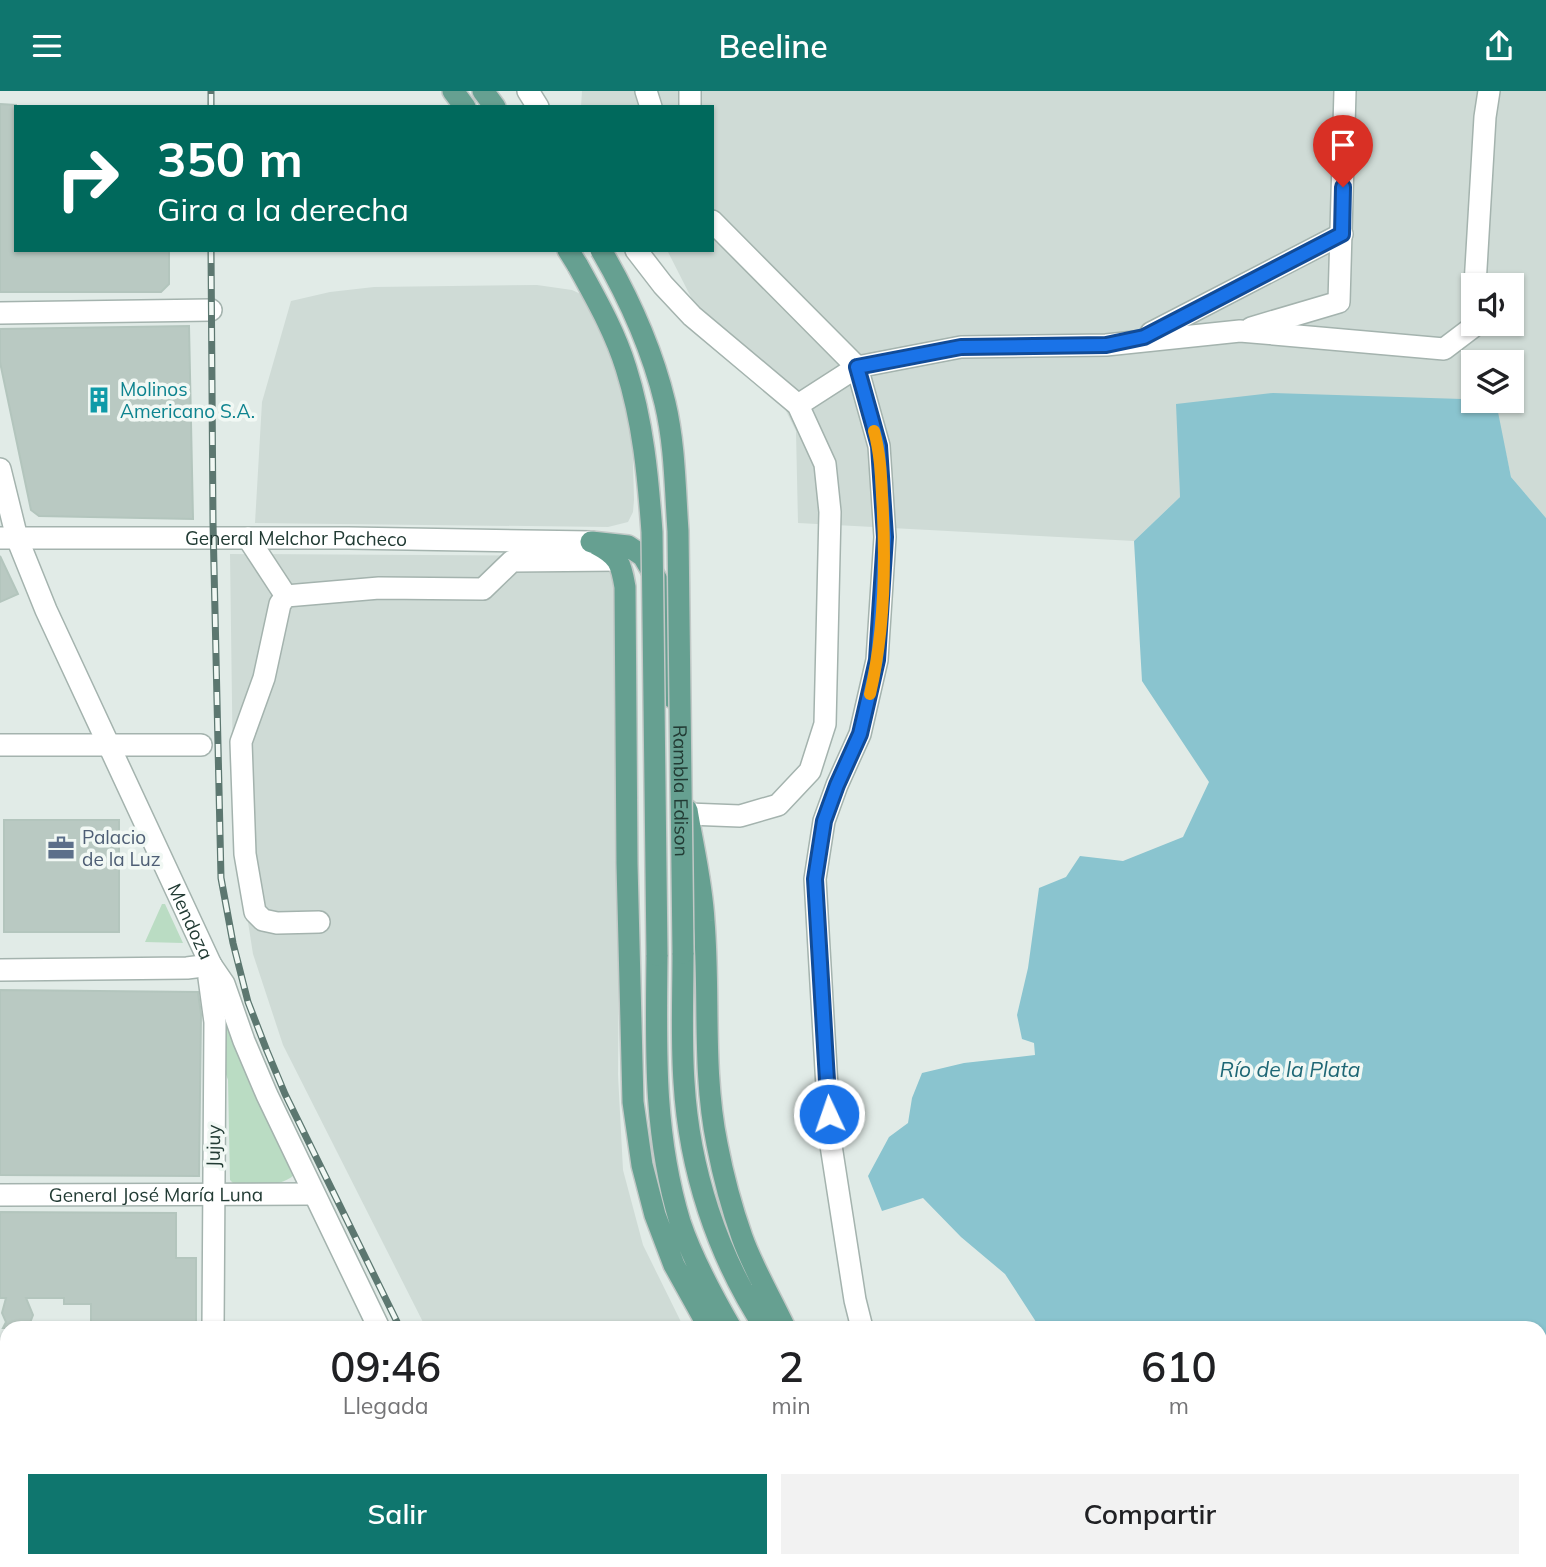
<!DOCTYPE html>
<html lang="es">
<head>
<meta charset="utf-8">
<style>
  :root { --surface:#fff; --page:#f2f2f2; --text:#202124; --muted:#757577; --accent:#0f766e }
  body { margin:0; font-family:Mulish,sans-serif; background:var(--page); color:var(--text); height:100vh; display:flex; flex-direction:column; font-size:26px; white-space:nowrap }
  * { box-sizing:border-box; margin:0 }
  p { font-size:23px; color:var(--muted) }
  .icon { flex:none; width:38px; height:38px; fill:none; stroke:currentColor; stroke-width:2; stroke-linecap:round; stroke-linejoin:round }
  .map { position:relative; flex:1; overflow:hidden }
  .side { position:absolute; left:0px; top:1230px; width:1547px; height:247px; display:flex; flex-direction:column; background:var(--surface); border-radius:21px 21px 0 0; box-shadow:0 2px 5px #0004 }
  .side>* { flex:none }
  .top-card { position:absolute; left:14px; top:14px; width:700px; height:147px; border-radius:0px; box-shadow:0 2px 5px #0004; background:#00695c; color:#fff; overflow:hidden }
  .buttons { position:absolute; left:1461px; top:182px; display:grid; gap:14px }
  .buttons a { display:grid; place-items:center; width:63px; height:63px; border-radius:0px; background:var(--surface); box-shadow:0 2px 5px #0004; font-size:35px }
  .pin { position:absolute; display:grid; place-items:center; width:60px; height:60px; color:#fff; margin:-72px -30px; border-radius:50% 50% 50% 0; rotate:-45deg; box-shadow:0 0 7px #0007 }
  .pin .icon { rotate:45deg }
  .me { position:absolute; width:77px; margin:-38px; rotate:357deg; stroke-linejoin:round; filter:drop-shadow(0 0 5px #0008) }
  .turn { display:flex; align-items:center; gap:24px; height:147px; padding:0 28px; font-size:32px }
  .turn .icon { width:91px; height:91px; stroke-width:2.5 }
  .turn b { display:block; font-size:49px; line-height:60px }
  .eta { display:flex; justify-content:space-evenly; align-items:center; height:119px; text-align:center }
  .eta b { font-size:42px; font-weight:600; line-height:49px }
  .action { display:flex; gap:14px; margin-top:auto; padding:14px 28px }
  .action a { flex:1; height:80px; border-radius:0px; background:var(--accent); color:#fff; font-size:28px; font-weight:600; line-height:80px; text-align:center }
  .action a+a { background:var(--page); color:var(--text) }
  header { display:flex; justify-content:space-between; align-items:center; height:91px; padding:0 28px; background:var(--accent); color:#fff; font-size:32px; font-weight:600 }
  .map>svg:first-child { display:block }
  .built { fill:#cfdbd6; fill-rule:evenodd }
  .green { fill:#badcc3 }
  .water { fill:#8ac4cf }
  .building { fill:#b9c9c2; stroke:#b3c5bd; stroke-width:2 }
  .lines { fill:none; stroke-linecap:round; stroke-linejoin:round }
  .minor-casing { stroke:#a4b3ae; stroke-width:24 }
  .major-casing { stroke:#c1c8c6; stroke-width:24 }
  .minor { stroke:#fff; stroke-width:21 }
  .major { stroke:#66a091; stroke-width:21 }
  .rail-casing { stroke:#5c7770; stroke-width:7 }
  .rail { stroke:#f1f8f4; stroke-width:4.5; stroke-dasharray:13; stroke-linecap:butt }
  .major-bridge-casing { stroke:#c1c8c6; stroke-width:24; stroke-linecap:butt }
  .major-bridge { stroke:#66a091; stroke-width:21 }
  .route-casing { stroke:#114b97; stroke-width:18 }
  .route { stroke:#1a73e8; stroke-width:12 }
  .slow { stroke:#f59e0b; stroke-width:12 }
  .labels { text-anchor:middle; stroke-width:7; stroke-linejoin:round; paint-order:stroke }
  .culture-label { font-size:19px; fill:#0d838f; stroke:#f1f8f4; text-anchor:start }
  .street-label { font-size:19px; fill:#223b34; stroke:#f1f8f4 }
  .service-label { font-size:19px; fill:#4e5e75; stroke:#f1f8f4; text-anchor:start }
  .water-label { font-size:21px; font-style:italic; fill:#1e6775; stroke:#f1f8f4 }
</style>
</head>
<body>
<header><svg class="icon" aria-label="menu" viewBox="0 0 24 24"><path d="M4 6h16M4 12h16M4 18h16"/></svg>Beeline<svg class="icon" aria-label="share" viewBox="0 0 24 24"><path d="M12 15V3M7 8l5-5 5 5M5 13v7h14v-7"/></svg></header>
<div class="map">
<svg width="1546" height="1476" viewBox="0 0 1546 1476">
  <rect width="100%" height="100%" fill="#e1ebe7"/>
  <path class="built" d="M582 0H1546V427L1511 386 1497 321 1177 313 1180 406 1134 450 798 432 796 340 763 274 699 222 667 159H712V16H581ZM1474 194H1512V233H1474ZM1474 271H1512V310H1474Z
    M537 194 572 199 585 205 602 222 632 337 634 409 633 421 628 431 608 436 255 432 262 311 291 210 330 201 374 196Z
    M230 463 622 465 618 984 623 1079 643 1154 684 1237H426L283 954 253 863 240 780 233 684Z
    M555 1470H846L850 1476H558Z"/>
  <path class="green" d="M162 813H165L183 852 145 851Z
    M222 929 228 933 294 1084C278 1098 253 1093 233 1092L230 1089 228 989 222 972Z"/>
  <path class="water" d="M1273 302 1462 308 1498 321 1511 386 1546 427V1476H1362L1368 1470H1540V1237H1040L1005 1183 961 1146 923 1107 882 1120 868 1085 889 1046 908 1032 912 1007 922 982 964 972 1035 964 1034 952 1022 948 1017 924 1028 877 1039 797 1066 786 1080 765 1123 770 1183 746 1209 691 1142 590 1134 450 1180 406 1176 313Z"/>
  <path class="building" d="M0 13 16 14V159H169V193L161 201H0Z
    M189 235 193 428 39 425 31 419 0 271V238Z
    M0 465 18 503 0 511Z
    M4 729H119V841H4Z
    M0 899 198 901 201 923 199 1085 0 1084Z
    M0 1121 176 1122V1167H196V1237H91V1213H64V1207H26L33 1224 28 1237H3L6 1231 2 1222 6 1207H0Z"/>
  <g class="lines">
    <g class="minor-casing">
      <g id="minor">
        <path d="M528 0 538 16"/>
        <path d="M646 0 651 16"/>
        <path d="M690 0V16"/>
        <path d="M712 130 857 276 879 355 885 446 877 569 860 643 837 694 824 730 815 788 830 1048 855 1209 862 1237"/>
        <path d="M636 159 663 194 692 225 798 314 825 373 830 421 825 633 810 680 778 714 740 725 688 723"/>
        <path d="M1475 194 1485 26 1489 0"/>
        <path d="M0 222 211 219"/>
        <path d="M1251 237 1339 211 1345 0"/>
        <path d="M1151 242 1342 143"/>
        <path d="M798 314 857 276 961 256 1106 254 1240 240 1444 258 1473 236 1474 233"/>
        <path id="s1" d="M0 378 17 447 46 519 211 874 224 893 244 950 267 1004 379 1237"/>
        <path id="s2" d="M0 447H349L591 451"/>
        <path d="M248 447 286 505"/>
        <path d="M0 654H201"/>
        <path d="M319 831 277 832 263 829 255 821 245 763 241 651 264 587 280 513 286 505 379 497 483 498 512 470 618 469"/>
        <path d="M211 874 209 887 215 931 213 1237"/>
        <path d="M0 879 187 877 211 874"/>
        <path id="s3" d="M0 1104 313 1103"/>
        <path d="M0 1329H7"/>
        <path d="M215 1470V1476"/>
        <path d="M504 1470 507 1476"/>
      </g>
    </g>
    <g class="major-casing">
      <path id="major" d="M453 0 465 16
        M483 0 495 16
        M568 159 578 175
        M591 451 628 455 643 465 657 489 673 607
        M596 453C619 465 621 472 625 496L627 773 633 1011 642 1074 655 1124 674 1174 709 1237
        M687 719C693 756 702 792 704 830 710 904 702 979 717 1053 723 1084 731 1115 742 1146 753 1177 771 1207 785 1237
        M683 862C683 905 681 948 684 991 689 1078 717 1164 765 1237
        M657 864C656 955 653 1042 680 1131 692 1167 712 1204 731 1237
        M873 1470 877 1476
        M908 1470 911 1476"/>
    </g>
    <use href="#minor" class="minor"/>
    <use href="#major" class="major"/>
    <g class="rail-casing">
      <path id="rail" d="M211 16V0
        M211 159 213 432 221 787 233 852 248 911 267 960 285 1003 400 1237
        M519 1470 522 1476"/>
    </g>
    <use href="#rail" class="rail"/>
    <g class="major-bridge-casing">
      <g id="major-bridge">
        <path id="s4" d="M601 159C629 207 652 258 665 312 675 354 675 398 678 440L683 862"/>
        <path d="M578 175C596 208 615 241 626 277 643 331 648 385 652 441L657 864"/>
      </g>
    </g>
    <use href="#major-bridge" class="major-bridge"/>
  </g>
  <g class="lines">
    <g class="route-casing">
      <path id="route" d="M829 1023 815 788 824 730 837 694 860 643 877 569 885 446 879 355 857 276 961 256 1106 254 1144 246 1342 143 1343 96"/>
    </g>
    <use href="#route" class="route"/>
    <path class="slow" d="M870 603C885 539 886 469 882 404 881 383 880 361 874 340"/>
  </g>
  <defs>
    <g id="building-bare" transform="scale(2.1)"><path d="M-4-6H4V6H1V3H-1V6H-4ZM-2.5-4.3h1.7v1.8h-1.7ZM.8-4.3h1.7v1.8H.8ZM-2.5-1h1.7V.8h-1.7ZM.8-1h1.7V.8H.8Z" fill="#0f9aa8" stroke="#f1f8f4" stroke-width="2.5" paint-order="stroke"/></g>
    <g id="office-bare" transform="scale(2.1)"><path d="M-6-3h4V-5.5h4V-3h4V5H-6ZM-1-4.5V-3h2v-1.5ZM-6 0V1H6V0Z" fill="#5c6f8a" stroke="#f1f8f4" stroke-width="2.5" paint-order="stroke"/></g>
  </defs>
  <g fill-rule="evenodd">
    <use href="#building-bare" x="99" y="309"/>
    <use href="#office-bare" x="61" y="757"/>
  </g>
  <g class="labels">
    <g class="culture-label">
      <text x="120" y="305">Molinos<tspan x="120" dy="22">Americano S.A.</tspan></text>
    </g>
    <g class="street-label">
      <text dy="7" stroke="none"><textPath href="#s2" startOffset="296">General Melchor Pacheco</textPath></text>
      <text dy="7" stroke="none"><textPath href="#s4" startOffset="555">Rambla Edison</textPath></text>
      <text dy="7" stroke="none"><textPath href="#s1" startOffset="492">Mendoza</textPath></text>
      <text transform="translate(213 1055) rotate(-89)" y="7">Jujuy</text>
      <text dy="7" stroke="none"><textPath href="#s3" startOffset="156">General José María Luna</textPath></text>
    </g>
    <g class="service-label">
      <text x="82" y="753">Palacio<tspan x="82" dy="22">de la Luz</tspan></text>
    </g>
    <g class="water-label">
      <text x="1290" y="986">Río de la Plata</text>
    </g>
  </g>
</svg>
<div class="buttons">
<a><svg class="icon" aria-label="sound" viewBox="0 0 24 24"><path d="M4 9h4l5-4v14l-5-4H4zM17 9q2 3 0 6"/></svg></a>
<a><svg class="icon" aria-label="layers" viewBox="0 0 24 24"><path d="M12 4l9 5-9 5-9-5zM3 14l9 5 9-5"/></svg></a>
</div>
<div class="pin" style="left:1343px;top:96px;background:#d93025"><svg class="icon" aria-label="arrive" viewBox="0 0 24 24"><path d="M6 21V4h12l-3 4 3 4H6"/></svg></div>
<svg class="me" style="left:829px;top:1023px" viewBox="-20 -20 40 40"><circle r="17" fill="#1a73e8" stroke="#fff" stroke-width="3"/><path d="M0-11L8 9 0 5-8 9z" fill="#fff"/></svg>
<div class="top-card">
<div class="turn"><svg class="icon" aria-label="right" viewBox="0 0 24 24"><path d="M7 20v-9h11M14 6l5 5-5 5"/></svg><div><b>350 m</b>Gira a la derecha</div></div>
</div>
<section class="side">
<div class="eta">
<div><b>09:46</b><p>Llegada</p></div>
<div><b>2</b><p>min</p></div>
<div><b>610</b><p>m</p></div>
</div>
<div class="action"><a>Salir</a><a>Compartir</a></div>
</section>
</div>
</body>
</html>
